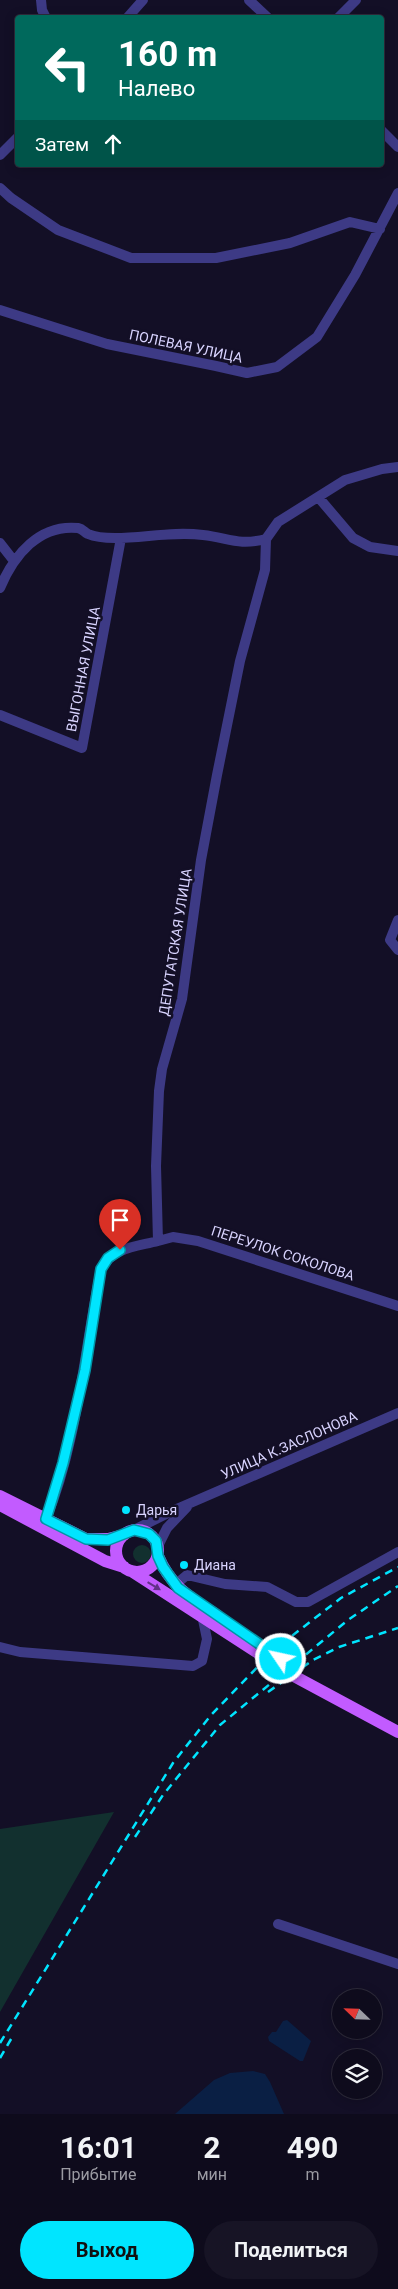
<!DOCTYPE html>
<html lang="ru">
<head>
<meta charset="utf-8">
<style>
  :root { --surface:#0e0b1c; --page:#171425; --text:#f1f3f6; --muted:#9b9ba3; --line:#2e2b3b; --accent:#00e5ff }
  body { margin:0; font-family:Roboto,sans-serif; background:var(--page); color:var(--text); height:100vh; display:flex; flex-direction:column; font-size:19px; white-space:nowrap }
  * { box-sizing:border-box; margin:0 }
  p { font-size:16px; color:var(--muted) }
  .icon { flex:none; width:28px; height:28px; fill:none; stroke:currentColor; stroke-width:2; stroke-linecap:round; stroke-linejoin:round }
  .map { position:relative; height:2114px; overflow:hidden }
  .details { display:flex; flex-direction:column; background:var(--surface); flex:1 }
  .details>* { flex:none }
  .guide { position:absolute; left:15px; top:15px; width:369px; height:152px; border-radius:5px; box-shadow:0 2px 12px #0003,0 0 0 1px var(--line); background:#00695c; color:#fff; overflow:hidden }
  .needle { width:32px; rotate:293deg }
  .fabs { position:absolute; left:332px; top:1989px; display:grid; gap:10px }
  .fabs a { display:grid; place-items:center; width:50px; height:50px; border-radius:50%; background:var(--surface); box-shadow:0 2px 12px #0003,0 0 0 1px var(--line); font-size:25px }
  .pin { position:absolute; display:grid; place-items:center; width:42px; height:42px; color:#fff; margin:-51px -21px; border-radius:50% 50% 50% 0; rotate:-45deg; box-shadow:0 0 5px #0007 }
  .pin .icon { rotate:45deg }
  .me { position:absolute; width:55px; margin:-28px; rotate:304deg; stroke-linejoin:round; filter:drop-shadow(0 0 4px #0008) }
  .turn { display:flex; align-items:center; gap:18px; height:105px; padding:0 20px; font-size:22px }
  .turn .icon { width:65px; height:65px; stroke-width:2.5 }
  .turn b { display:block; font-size:35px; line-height:42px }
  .then { display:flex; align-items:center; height:48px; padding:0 20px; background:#0003; gap:10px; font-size:19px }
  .eta { display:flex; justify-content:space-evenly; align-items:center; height:85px; text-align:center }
  .eta b { font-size:30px; font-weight:700; line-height:35px }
  .button { display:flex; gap:10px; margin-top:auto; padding:10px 20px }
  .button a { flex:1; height:58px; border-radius:30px; background:var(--accent); color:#111; font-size:20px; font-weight:700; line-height:58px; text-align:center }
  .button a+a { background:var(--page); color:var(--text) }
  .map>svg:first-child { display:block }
  .green { fill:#12302f }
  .water { fill:#0a1f44 }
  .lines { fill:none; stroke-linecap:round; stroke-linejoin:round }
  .minor { stroke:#3d3a85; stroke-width:10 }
  .major { stroke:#c25bff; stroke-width:12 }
  .rail { stroke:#00e5ff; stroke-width:2.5; stroke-dasharray:8 6; stroke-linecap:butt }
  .oneway { fill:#623188 }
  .route-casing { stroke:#0095a6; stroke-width:12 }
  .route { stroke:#00e5ff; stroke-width:9 }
  .poi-dot { fill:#00e5ff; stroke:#130f26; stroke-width:2 }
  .labels { text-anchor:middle; stroke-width:5; stroke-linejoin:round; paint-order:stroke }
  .street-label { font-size:14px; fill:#d9d4ff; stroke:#130f26 }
  .poi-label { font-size:14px; fill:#d9d4ff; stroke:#130f26; text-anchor:start }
</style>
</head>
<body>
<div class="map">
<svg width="398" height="2114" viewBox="0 0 398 2114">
  <rect width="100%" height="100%" fill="#130f26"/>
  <path class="green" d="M133 1554a9 9 0 1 1 18 0a9 9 0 1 1-18 0Z
    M114 1812 0 2012V1829Z"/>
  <path class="water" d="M287 2020 311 2041 303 2061H300L269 2041 268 2037 272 2032H276L283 2021Z
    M253 2071 265 2074 270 2082 284 2114H175L214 2080 230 2073Z"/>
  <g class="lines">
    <path class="minor" d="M41 0 42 10 46 18
      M249 0 268 18
      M127 18 143 0
      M338 18 356 0
      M381 130 398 147
      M0 155 18 137
      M0 188 11 198 58 230 131 258H216L290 243 350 222 380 229
      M0 310 107 344 216 366 247 373 277 367 317 337 355 275 398 193
      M319 498 353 538 370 547 398 551
      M0 543 14 561
      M0 588C14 555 39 524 78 528 83 529 84 532 88 534 95 537 107 538 115 538 144 538 173 531 203 535 229 538 238 546 266 539L278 522 345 480 382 469 398 467
      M0 715 82 748 121 538
      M398 920 390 940 398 950
      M158 1241 173 1237 198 1241 398 1306
      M46 1519C78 1442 84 1350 101 1269 114 1247 135 1247 158 1241L156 1166 159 1091 162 1069 182 999 201 860 217 775 240 661 265 570 266 539
      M134 1530 172 1511 398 1413
      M158 1546 167 1528 187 1507
      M175 1585 187 1575 225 1584 267 1587 296 1602H308L398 1552
      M0 1647 20 1652 193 1666 202 1661 207 1639 202 1615
      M278 1924 398 1964"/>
    <path class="major" d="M0 1496 86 1539H108L124 1535
      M0 1505 105 1561 124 1567
      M116 1551a21 21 0 1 1 42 0a21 21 0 1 1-42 0Z
      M158 1556C171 1587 191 1598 218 1616
      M133 1572 292 1675 398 1732"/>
    <path class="rail" d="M268 1692 313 1660 339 1647 398 1628
      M135 1837 163 1795 220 1725 348 1620 398 1586
      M0 2043 173 1763 211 1715 275 1649 341 1598 398 1567
      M0 2058 14 2034"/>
  </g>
  <defs><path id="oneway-solid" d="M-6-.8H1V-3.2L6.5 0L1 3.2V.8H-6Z" transform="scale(1.25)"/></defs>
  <use class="oneway" href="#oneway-solid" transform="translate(154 1586) rotate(31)"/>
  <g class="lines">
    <g class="route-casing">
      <path id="route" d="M120 1250 108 1258 101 1269 85 1370 63 1463 46 1519 86 1539 108 1540 134 1530 149 1534 156 1541 158 1556 163 1567 178 1588 281 1659"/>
    </g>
    <use href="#route" class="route"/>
  </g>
  <g class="poi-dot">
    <circle cx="126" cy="1510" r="5"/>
    <circle cx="184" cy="1565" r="5"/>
  </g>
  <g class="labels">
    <g class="street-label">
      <text transform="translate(186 346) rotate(12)" y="5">ПОЛЕВАЯ УЛИЦА</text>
      <text transform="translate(83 669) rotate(-79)" y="5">ВЫГОННАЯ УЛИЦА</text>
      <text transform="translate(175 942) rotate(-81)" y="5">ДЕПУТАТСКАЯ УЛИЦА</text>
      <text transform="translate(283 1253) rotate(18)" y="5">ПЕРЕУЛОК СОКОЛОВА</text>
      <text transform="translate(289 1445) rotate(-24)" y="5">УЛИЦА К.ЗАСЛОНОВА</text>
    </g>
    <g class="poi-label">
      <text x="136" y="1515">Дарья</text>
      <text x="194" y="1570">Диана</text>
    </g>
  </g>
</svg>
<div class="fabs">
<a><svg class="needle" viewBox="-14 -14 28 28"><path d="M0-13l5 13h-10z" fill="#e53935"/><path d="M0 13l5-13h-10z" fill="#9b9ba3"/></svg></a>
<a><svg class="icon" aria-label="layers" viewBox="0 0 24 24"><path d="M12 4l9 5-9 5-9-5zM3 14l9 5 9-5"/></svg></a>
</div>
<div class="pin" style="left:120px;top:1250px;background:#d93025"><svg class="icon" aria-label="arrive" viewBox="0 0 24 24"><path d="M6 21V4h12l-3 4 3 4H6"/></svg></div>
<svg class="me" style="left:281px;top:1659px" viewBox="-20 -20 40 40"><circle r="17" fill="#00e5ff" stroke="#fff" stroke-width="3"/><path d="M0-11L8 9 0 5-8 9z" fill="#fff"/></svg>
<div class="guide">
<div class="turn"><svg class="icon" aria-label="left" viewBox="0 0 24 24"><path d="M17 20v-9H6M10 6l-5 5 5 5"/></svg><div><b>160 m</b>Налево</div></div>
<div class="then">Затем<svg class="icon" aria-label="ahead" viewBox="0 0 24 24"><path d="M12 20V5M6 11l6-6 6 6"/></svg></div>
</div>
</div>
<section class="details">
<div class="eta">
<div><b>16:01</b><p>Прибытие</p></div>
<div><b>2</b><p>мин</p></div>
<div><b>490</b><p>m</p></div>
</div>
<div class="button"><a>Выход</a><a>Поделиться</a></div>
</section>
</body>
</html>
